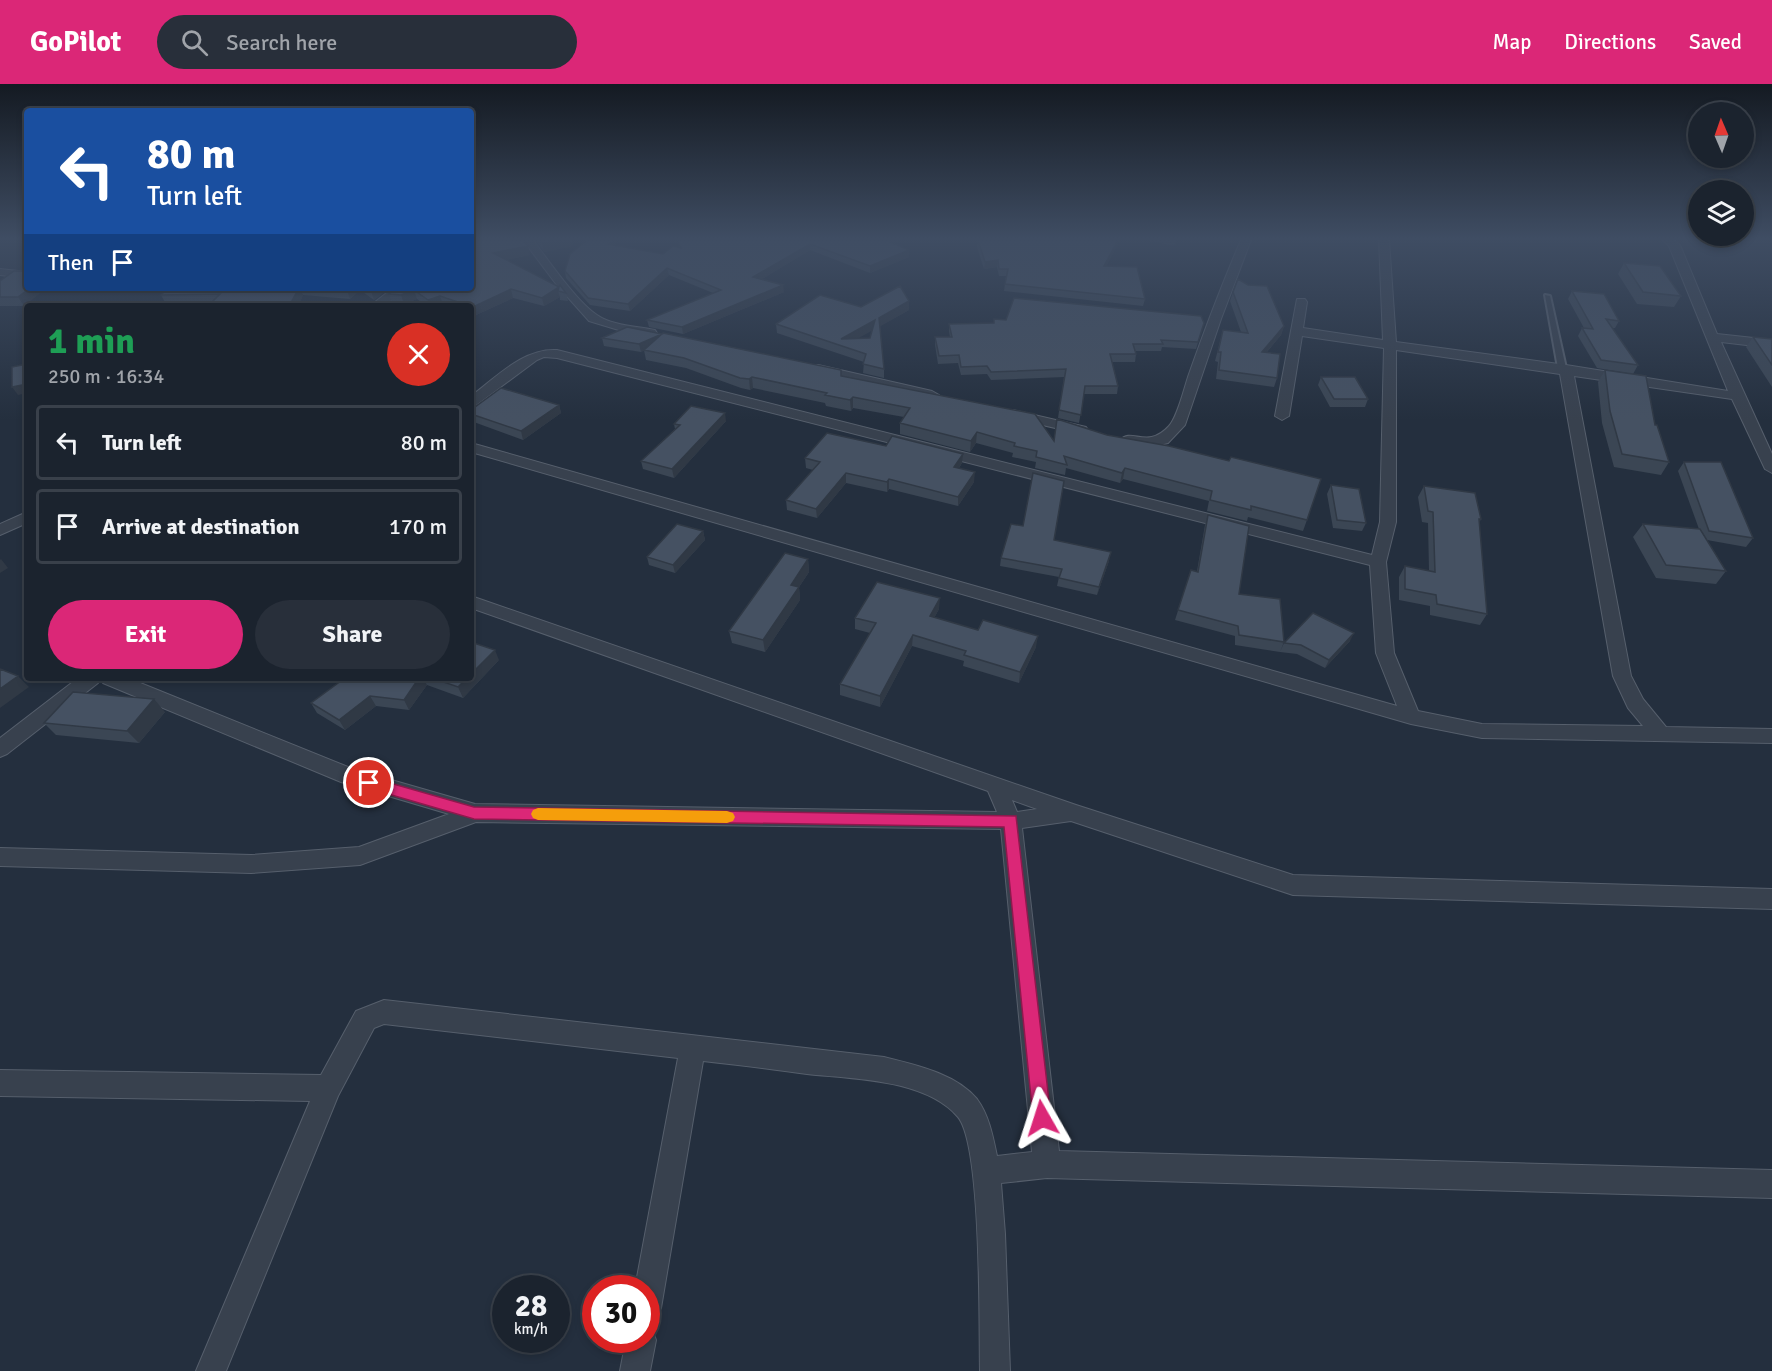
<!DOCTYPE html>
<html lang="en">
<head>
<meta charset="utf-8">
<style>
  :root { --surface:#1b232e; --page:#282f3a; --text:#f1f3f6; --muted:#a0a4aa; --line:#39404a; --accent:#db2777 }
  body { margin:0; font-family:Signika,sans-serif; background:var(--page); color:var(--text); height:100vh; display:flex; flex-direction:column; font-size:22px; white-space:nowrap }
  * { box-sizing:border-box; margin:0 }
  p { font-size:20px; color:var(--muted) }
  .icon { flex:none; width:33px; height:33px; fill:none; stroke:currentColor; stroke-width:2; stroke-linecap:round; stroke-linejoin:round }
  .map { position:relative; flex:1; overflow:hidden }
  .drawer { position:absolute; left:24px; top:219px; width:450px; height:378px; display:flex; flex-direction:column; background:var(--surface); border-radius:6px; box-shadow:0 3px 9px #0003,0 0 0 2px var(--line) }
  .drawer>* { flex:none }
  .banner { position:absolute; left:24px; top:24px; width:450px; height:183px; border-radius:6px; box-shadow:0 3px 9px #0003,0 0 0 2px var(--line); background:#1a4fa0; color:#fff; overflow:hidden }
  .needle { width:39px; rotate:358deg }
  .fabs { position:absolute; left:1688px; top:18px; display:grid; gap:12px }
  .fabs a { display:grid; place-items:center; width:66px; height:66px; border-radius:50%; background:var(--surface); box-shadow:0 3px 9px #0003,0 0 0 2px var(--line); font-size:30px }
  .speed { position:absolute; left:492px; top:1191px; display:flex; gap:12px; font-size:30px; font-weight:700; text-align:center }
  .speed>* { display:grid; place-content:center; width:78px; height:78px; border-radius:50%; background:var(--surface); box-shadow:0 3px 9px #0003,0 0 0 2px var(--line); line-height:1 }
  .speed small { font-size:15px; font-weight:400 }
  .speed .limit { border:9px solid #d22; background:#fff; color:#111 }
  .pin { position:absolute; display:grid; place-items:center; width:51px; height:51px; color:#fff; margin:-26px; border:3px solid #fff; border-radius:50%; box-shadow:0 2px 6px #0007 }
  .me { position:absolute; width:66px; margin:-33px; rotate:354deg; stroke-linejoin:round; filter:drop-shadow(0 0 4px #0008) }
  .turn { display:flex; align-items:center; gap:21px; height:126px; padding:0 24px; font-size:27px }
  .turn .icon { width:78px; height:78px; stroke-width:2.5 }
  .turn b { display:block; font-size:42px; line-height:51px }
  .then { display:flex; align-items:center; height:57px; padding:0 24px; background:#0003; gap:12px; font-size:22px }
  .round { display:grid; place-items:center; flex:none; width:63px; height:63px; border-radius:32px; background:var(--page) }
  .headline { display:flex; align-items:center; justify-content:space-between; height:102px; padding:0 24px }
  h1 { font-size:36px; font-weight:800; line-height:45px; color:#1e9e55 }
  .cta { display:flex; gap:12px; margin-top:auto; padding:12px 24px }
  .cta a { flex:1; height:69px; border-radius:36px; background:var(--accent); color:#fff; font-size:24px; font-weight:800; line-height:69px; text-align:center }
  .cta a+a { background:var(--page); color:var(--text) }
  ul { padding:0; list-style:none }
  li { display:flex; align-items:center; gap:18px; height:75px; margin:0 12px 9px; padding:0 12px; border:3px solid var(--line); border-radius:6px }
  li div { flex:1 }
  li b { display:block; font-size:22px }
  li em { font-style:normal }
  header { display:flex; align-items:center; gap:36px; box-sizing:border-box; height:84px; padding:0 30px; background:var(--accent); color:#fff }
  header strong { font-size:28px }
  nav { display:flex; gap:33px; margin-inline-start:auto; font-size:21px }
  .search { width:420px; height:54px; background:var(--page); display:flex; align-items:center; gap:15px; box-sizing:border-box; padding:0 21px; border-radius:33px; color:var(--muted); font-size:22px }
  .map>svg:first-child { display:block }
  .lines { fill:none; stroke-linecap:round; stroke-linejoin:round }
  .service-casing { stroke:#565f6c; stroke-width:4 }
  .minor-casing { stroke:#565f6c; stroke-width:2 }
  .service { fill:#38414e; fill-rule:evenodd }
  .minor { fill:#38414e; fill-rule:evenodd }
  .wall { fill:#3b4654; fill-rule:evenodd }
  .shaded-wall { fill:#303945 }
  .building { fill:#455162; stroke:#303945; stroke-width:1.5; fill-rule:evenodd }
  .route { fill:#db2777; stroke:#8e194d; stroke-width:1.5 }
  .slow { fill:#f59e0b }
</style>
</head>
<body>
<header>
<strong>GoPilot</strong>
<div class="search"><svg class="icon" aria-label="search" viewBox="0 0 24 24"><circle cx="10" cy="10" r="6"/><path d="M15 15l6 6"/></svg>Search here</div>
<nav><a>Map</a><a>Directions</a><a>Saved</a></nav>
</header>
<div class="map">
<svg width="1772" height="1287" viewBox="0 0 1772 1287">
  <rect width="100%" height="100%" fill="#242f3e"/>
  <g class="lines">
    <g class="service-casing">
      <path id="service" d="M1545 211 1550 212 1566 284 1562 286 1558 284Z"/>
    </g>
    <g class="minor-casing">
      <path id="minor" d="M523 156H533C548 176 577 218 597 231 613 242 637 242 655 246L657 249 655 252 622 247 589 237 556 200Z
        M1241 156H1251L1221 235 1185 341 1168 359 1152 363 1122 359 1120 356C1132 343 1147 366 1169 342 1178 332 1184 304 1189 290 1205 245 1222 200 1241 156Z
        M1379 156H1389L1396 258 1566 281 1728 307 1669 162 1663 156H1674L1680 161 1717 250 1772 256V264L1721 258 1772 370V389L1765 385 1732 315 1574 292 1631 592 1643 615 1666 643 1772 645V659L1482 654 1411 640 471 368V359L1397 622 1376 569 1370 481 557 274 544 273 537 276 476 321 471 322V312C497 293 523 264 557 266L1372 471 1380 438 1384 264 1302 252 1289 332 1282 336 1275 332 1297 215H1305L1307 218 1303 244 1383 256ZM1396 266 1560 290 1613 592 1628 624 1643 642 1482 640 1418 627 1394 569 1386 478 1396 438Z
        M0 185 27 188V194L0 191Z
        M393 204H407L384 222H370Z
        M818 281 932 307 939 311 932 315 813 288 811 285 813 282Z
        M1013 326 1086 343 1088 346 1081 350 1008 333 1006 330Z
        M27 428V439L0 451V440Z
        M471 512 1076 721 1293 791 1772 805V825L1293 811 1071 737 1022 744 1059 1067 1772 1086V1114L1047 1094 1001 1099 1005 1150 1010 1287H980C979 1242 982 1062 958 1033 926 995 853 995 807 990 773 985 738 981 703 977L661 1224 656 1234 646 1239V1204H635L678 974 384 940 374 944 338 1012 226 1287H196L310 1017 0 1012V986L321 991 356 927 384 916 884 973C915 981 955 989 977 1015 989 1031 993 1053 997 1072L1032 1068 1001 745 476 738 360 781 251 789 0 782V764L251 771 359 763 449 730 341 698 103 599 101 594H128L353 685 475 720 997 728 988 707 471 524ZM1012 716 1037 725 1017 728Z
        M78 594H100L98 599 7 670 0 673V654Z
        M646 1243 652 1245 656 1256 650 1287H620L626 1256H646Z"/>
    </g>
    <use href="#service" class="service"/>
    <use href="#minor" class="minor"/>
  </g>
  <path class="wall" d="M471 156 530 171 505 176 566 209 568 217 560 216V213L544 222 513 214 476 231 471 230V222H447L443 220 439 222H427L417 215 404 220 392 219 389 210Z
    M536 156H572L573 162 544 168Z
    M587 156H615L616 161 663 170 679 163 678 158 894 159 909 173 870 189 810 166 762 195 784 208 683 250 649 243 647 236 713 209 669 191 630 227 590 221 566 194 565 187Z
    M978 156H1120L1106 182 1145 215 1143 222 1004 207 1006 192H999L997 183 984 185 977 163Z
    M1146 156H1178L1174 162Z
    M1624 179 1681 212 1674 223 1637 220 1618 190Z
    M23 187 24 222H0V197Z
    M168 204H389L374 216 360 206 350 215 303 211 298 222H208L211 219 166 220 161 211Z
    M1572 207 1619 237 1615 244H1612L1638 281 1633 290 1597 284 1578 252 1582 244H1584L1568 215Z
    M1233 208 1284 242 1281 251 1267 268 1277 294 1274 303 1216 295 1218 278 1215 277 1223 246 1241 248 1230 217Z
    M861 223 909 226 880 242 884 285V294L863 289 864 278 777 249 776 240ZM872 246 870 254H858Z
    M1006 236 1204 239 1196 265 1162 263 1161 267H1135L1136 270 1135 278H1112L1118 302 1117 310H1084L1079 339 1058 334 1064 293 991 296 987 290 961 291 958 279 938 280 935 261V253H950L949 247V240L994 239Z
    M1753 253 1772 255V303L1746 263Z
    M602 254 842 293 1307 436 1303 447 1248 433 1247 437 1207 427 1209 417 1123 395 1120 399 1066 384 1065 391 1035 384 1036 378 1012 373 1013 369 976 359 970 368 900 350V339L904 333 853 324 851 327 826 322 825 319 753 304 750 306 741 304 686 284 646 276 644 266 641 268 604 262Z
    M1605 286 1655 341 1669 378 1661 391 1614 383 1602 339 1598 298Z
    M1321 293 1368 315 1365 323H1330L1318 301Z
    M559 321 561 329 523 356 471 337V326Z
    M726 337 674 394 643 385 641 377 675 345 674 340Z
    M805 374 962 379 959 384 974 398 958 422 889 405 887 408 846 399 817 434 787 426 786 416 813 386 806 384Z
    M1684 378 1753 454 1746 463 1707 456 1726 487 1716 500 1656 494 1633 453 1643 440 1699 445 1678 387Z
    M1331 401 1366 439 1362 447 1333 444 1327 410Z
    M1424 402 1481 435 1479 439 1487 530 1480 541 1430 531V522L1399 516V493L1405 482 1429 487 1428 439 1422 438 1418 413Z
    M1208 431 1239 510 1284 558 1280 568 1235 561V552L1175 536 1191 486 1197 487 1205 441Z
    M703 447 705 456 675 489 649 481 647 473Z
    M1054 456 1109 477 1097 511 1057 502 1059 493 1000 482 1001 474Z
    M808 475 809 488 799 503 800 516 765 568 732 559 729 547Z
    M939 525 934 534 1036 563 1019 599 963 582 964 577 912 562 880 623 840 611V600L870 549 855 545V534Z
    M1350 557 1325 584 1297 570 1280 568 1284 559Z
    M499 576 463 614 427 601 409 626 376 622 345 646 317 629 311 619 345 594H471Z
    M165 628 139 659 56 651 44 639Z"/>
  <path class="shaded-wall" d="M560 156H572L573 162 544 168 542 159Z
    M614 156H615L616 161 608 160Z
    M892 156H897L890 165V158Z
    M1118 156H1120L1103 189 1104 182Z
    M810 160V166L754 200 753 193Z
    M528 162 530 171 495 178 493 169Z
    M909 166V173L870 189V182Z
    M998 176 997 183 984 185 985 178Z
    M667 184 669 191 630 227 628 220Z
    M783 201 784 208 683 250 682 243Z
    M559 203 558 207 560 213 544 222 542 214Z
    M30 204H47L24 222 18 213Z
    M299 204H300L303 211 298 222H289Z
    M349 204H360V206L350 215 347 206Z
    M375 204H389L374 216 371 207Z
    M511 205 513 214 476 231 473 223Z
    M414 206 417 215 404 220 401 211Z
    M440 212 443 220 439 222H430L428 216Z
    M909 217V226L879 243V234Z
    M875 236V245L844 262 841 255Z
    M1284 242 1281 251 1259 277 1262 268Z
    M662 250 664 258 641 268 639 260Z
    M752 293 753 304 750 306 749 295Z
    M27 300V309L18 311 12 303Z
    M853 313V324L851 327 850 316Z
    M559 321 561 329 523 356 521 347Z
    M725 329 726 337 674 394 672 385Z
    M977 348 976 359 970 368 971 357Z
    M963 370 962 379 953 393 954 383Z
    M1125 384 1123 395 1120 399 1122 389Z
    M975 388 974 398 958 422V413Z
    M846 389V399L817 434 816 425Z
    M889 395V405L887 408V398Z
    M703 447 705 456 675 489 673 481Z
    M1111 468 1109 477 1097 511 1099 503Z
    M1 475 8 484 0 489V476Z
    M808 475 809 488 799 503 800 516 765 568 763 556 791 501Z
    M940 514 939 525 929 543 930 532Z
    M1354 549 1350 557 1325 584 1329 576Z
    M913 551 912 562 880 623V612Z
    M1038 552 1036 563 1019 599 1020 588Z
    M495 566 499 576 463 614 458 603 467 594H471V590Z
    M18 592 29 603 0 624V605Z
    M419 594H423L427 601 409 626 404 616Z
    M370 612 376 622 345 646 339 636Z
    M154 615 165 628 139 659 127 647Z"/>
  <path class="building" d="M471 156H523L528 162 493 169 559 203 560 201 566 209 558 207 559 203 542 214 511 205 473 223 440 212 428 216 414 206 401 211 389 210 396 204H471Z
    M539 156H560L542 159Z
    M587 156H614L608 160 663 170 673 162 681 164 678 158 680 156H892L890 158 909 166 870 182 810 160 753 193 783 201 682 243 647 236 721 206 667 184 628 220 588 214 565 187 570 170Z
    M978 156H1118L1104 182 1137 183 1145 215 1005 200 1008 185H999L998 176 985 178Z
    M27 177V204H30L18 213H0V197L14 187H23L24 180Z
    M1624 179 1660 182 1681 212 1643 208Z
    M1238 195 1248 201 1267 202 1284 242 1262 268 1280 270 1277 294 1219 286 1221 268H1218L1223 246 1248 249 1233 208Z
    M900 202 909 217 879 234 884 285 863 280 866 270 776 240 820 211 861 223ZM875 236 870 254 841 255Z
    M168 204H299L289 222H208L220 210 161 211Z
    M319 204H349L347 206Z
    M366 204H375L371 207Z
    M1572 207 1604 210 1619 237 1606 235 1638 281 1601 276 1582 244 1593 245Z
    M1014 214 1201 232 1204 239 1198 258 1161 256 1163 260H1133L1136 270H1110L1118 302H1085L1081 331 1059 326 1066 285 991 288 987 282 961 283 959 271 939 272 935 253H952L949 240 994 239V235L1006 236Z
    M627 243 662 250 639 260 602 254Z
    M663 249 841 286V292L1035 330 1054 357 1057 335 1107 351 1169 362 1229 377 1231 373 1321 395 1307 436 1251 422V426L1210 416 1212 407 1125 384 1122 389 1064 372 1067 381 1036 373 1037 367 1014 362 1015 359 977 348 971 357 900 339 910 324 853 313 850 316 825 311 827 309 752 293 749 295 740 294 684 274 644 266Z
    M1753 253 1772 255V281Z
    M27 280V300L12 303V283Z
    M1605 286 1646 292 1655 341H1657L1669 378 1622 370 1610 327Z
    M1321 293H1355L1368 315H1334Z
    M501 304 559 321 521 347 471 330V326Z
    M691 322 725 329 672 385 641 377 680 341 674 340Z
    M827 349 886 362 892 352 963 370 954 383 975 388 958 413 889 395 887 398 846 389 816 425 786 416 820 378 805 374Z
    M1684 378H1721L1753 454 1709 447Z
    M1033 389 1064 397 1054 456 1111 468 1099 503 1059 494 1062 485 1001 474 1011 440 1023 442Z
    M1331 401 1359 405 1366 439 1337 436Z
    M1424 402 1475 409 1481 435H1479L1487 530 1437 520 1436 511 1405 505V482L1435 488 1433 428 1428 427Z
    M1208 431 1249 442 1239 510 1280 515 1284 558 1239 551 1238 542 1178 526 1191 486 1198 488Z
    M677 440 703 447 673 481 647 473Z
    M1643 440 1700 445 1726 487 1666 481Z
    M785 469 808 475 791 501 799 503 763 556 729 547Z
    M877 498 940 514 930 532 978 546 983 536 1038 552 1020 588 964 571 966 567 913 551 880 612 840 600 876 539 855 534Z
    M1313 529 1354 549 1329 576 1301 561 1284 559Z
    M471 558 495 566 471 590Z
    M0 585 18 592 0 605Z
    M345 594H419L404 616 370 612 339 636 311 619Z
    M432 594H467L458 603Z
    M73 608 154 615 127 647 44 639Z"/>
  <linearGradient id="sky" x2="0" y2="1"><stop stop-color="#141a22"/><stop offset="0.46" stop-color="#3f4d63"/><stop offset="1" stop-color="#3f4d63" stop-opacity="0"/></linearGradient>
  <rect width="1772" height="336" fill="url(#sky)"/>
  <path class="route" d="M369 693 474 723 1016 732 1051 1034 1048 1041 1042 1044 1035 1041 1033 1034 1004 743 474 735 364 703 362 699 364 695Z"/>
  <path class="slow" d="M538 724 727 727 733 729 735 733 733 737 727 739 538 736 533 734 531 730 533 726Z"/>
</svg>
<div class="fabs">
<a><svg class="needle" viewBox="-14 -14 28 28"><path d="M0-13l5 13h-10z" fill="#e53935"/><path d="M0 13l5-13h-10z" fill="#a0a4aa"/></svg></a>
<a><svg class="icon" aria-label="layers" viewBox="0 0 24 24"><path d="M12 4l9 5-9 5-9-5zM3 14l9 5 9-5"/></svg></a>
</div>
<div class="speed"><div>28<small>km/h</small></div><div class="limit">30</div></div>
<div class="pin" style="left:369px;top:699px;background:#d93025"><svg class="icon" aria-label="arrive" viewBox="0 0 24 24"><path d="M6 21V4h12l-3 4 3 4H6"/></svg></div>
<svg class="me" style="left:1042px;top:1034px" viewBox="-20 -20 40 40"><path d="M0-17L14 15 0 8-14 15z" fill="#db2777" stroke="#fff" stroke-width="4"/></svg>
<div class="banner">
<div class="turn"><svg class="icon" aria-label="left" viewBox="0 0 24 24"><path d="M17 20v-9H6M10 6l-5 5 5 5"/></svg><div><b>80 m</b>Turn left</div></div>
<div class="then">Then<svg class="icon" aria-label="arrive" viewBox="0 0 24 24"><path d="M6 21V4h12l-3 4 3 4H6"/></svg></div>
</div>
<section class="drawer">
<div class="headline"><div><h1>1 min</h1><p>250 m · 16:34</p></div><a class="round" style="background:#d93025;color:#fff"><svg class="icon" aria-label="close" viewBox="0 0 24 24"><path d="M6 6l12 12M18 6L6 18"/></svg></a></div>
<ul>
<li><svg class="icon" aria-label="left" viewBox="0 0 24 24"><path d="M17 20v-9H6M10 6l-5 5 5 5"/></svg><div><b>Turn left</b></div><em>80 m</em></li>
<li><svg class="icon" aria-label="arrive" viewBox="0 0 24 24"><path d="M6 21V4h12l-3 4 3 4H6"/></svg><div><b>Arrive at destination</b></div><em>170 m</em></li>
</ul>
<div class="cta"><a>Exit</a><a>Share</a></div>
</section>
</div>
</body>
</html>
